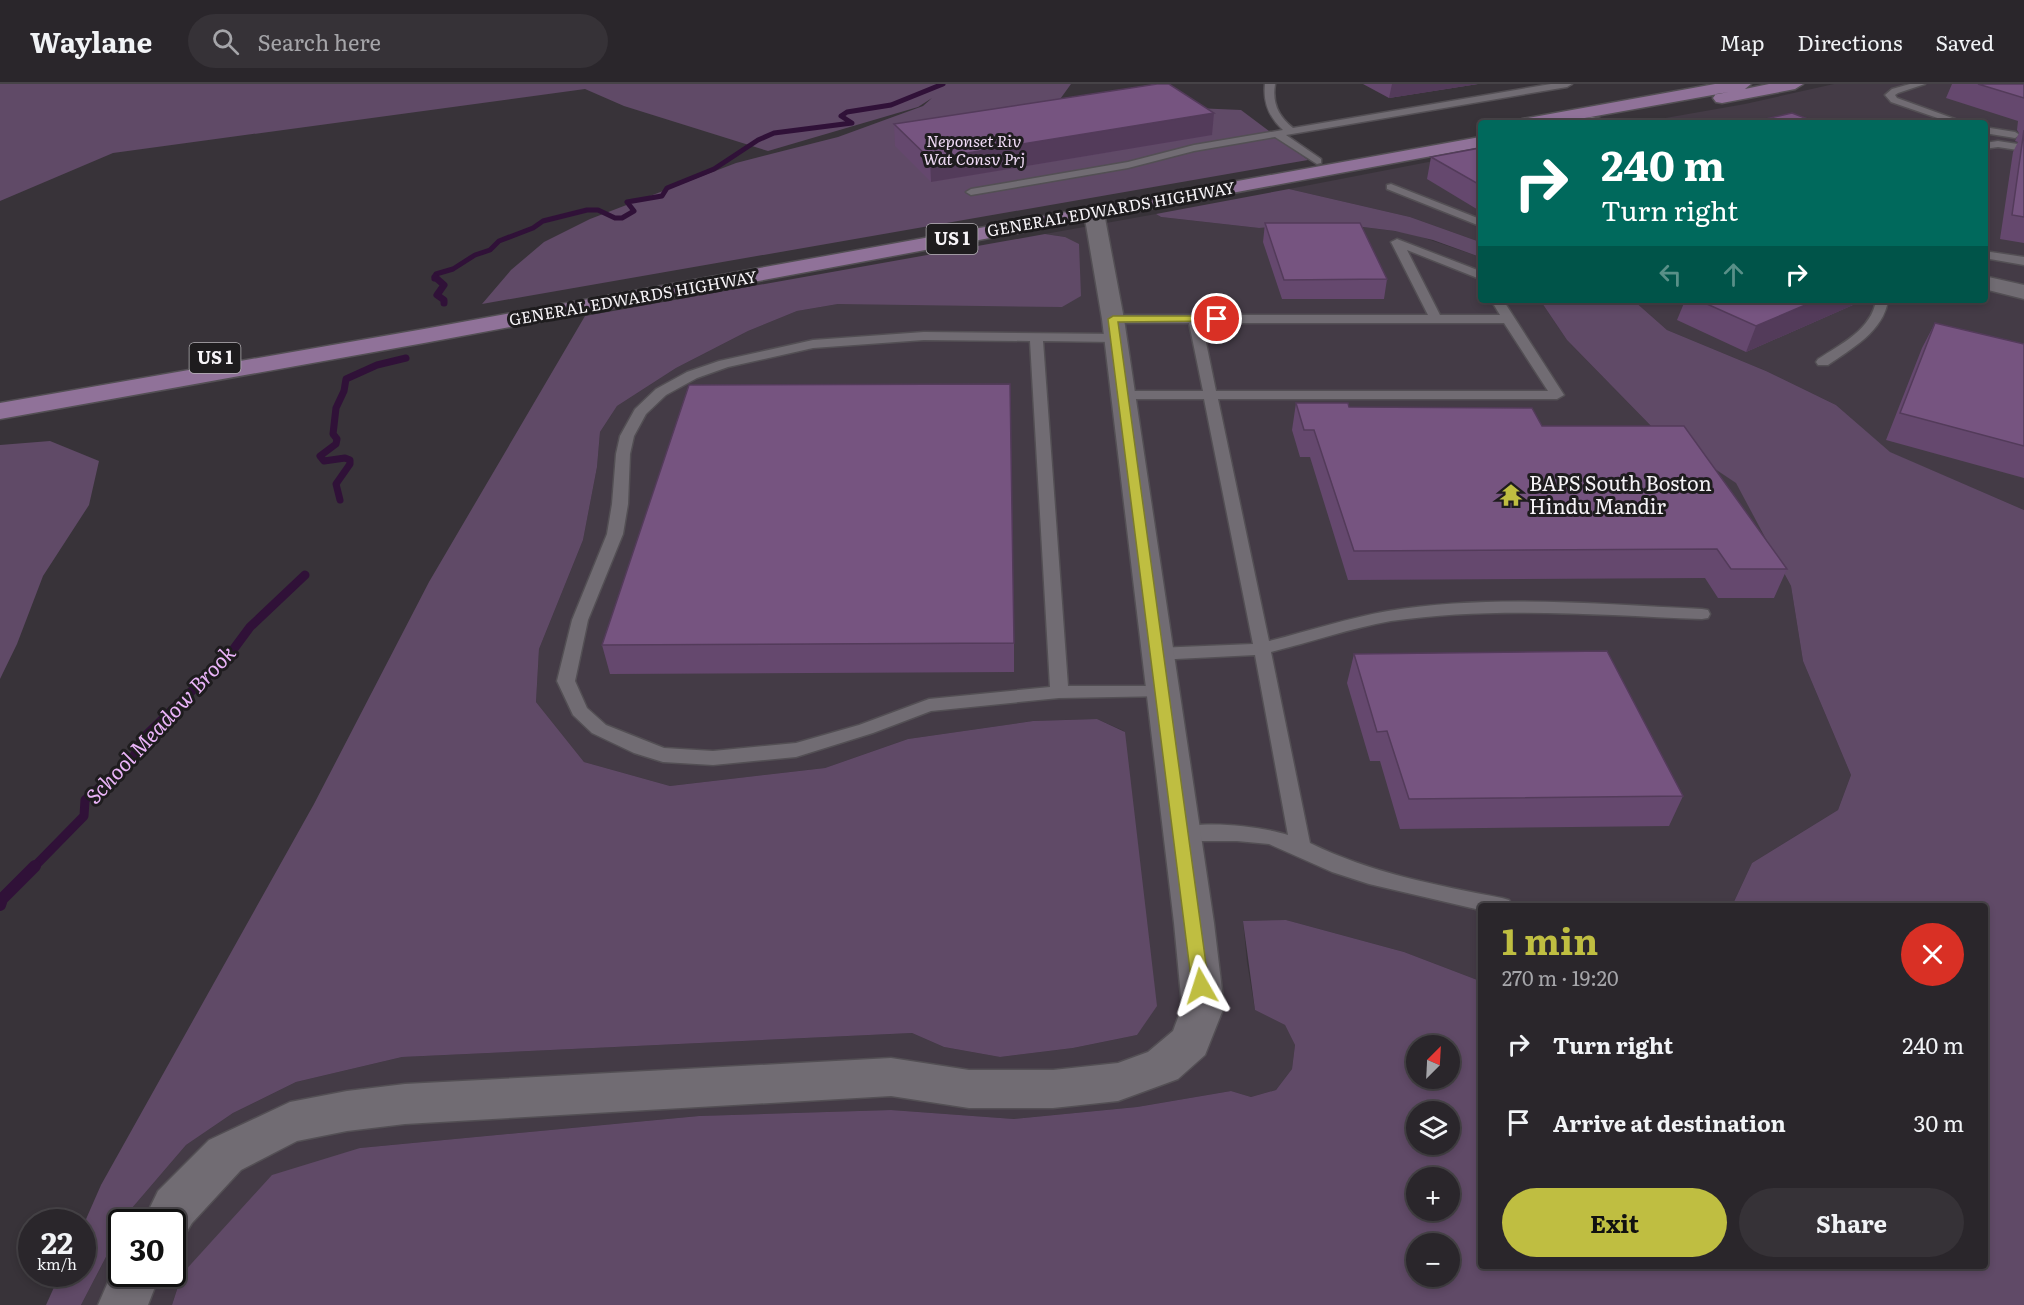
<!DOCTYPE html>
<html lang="en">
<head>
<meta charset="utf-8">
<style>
  :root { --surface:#2a262b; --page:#363237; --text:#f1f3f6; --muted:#a5a5a9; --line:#464347; --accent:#bfbe41 }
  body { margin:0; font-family:Literata,serif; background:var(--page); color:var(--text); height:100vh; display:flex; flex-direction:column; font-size:22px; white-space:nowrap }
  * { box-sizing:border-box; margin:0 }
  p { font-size:20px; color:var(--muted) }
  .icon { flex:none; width:33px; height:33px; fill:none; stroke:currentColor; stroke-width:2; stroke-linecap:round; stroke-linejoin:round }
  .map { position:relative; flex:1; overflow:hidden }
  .drawer { position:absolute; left:1478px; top:819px; width:510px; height:366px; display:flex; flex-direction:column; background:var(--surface); border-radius:6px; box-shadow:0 3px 9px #0003,0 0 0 2px var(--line) }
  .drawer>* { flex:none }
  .banner { position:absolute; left:1478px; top:36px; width:510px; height:183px; border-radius:6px; box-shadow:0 3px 9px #0003,0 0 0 2px var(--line); background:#00695c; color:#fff; overflow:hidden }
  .needle { width:39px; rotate:24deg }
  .tools { position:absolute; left:1406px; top:951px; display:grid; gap:12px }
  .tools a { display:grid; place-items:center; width:54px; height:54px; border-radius:50%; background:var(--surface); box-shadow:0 3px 9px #0003,0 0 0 2px var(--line); font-size:30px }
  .speed { position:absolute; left:18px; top:1125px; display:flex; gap:12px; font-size:30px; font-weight:700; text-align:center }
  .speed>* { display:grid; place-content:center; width:78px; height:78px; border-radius:50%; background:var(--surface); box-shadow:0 3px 9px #0003,0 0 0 2px var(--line); line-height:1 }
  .speed small { font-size:15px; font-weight:400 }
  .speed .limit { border:3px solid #111; border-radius:9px; background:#fff; color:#111 }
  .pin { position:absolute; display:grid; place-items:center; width:51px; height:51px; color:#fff; margin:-26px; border:3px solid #fff; border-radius:50%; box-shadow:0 2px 6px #0007 }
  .me { position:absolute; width:66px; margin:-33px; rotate:354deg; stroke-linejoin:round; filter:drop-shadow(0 0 4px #0008) }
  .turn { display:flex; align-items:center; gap:21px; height:126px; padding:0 24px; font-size:27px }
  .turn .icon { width:78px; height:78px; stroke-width:2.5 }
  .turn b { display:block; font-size:42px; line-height:51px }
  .lanes { display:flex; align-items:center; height:57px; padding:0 24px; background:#0003; justify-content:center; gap:30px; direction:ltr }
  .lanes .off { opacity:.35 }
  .round { display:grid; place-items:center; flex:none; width:63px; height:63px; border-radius:32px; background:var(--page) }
  .headline { display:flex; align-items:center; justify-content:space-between; height:102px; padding:0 24px }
  h1 { font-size:36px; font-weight:700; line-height:45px; color:var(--accent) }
  .button { display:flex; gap:12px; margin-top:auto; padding:12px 24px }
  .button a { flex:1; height:69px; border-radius:36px; background:var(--accent); color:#111; font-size:24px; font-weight:700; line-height:69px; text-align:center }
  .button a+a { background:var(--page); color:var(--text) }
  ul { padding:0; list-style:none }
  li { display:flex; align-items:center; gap:18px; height:78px; padding:0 24px }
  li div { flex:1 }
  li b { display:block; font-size:22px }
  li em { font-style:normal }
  header { display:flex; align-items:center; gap:36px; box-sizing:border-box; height:84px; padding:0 30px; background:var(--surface); border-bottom:2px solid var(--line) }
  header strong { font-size:28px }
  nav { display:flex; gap:33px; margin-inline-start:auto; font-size:21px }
  .search { width:420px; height:54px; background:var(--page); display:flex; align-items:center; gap:15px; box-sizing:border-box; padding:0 21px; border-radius:33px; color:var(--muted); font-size:22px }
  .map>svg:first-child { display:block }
  .built { fill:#443b46 }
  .green { fill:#604a67; fill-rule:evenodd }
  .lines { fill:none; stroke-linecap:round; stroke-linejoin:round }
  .stream-far3 { stroke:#301138; stroke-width:5 }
  .stream-far2 { stroke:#301138; stroke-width:7 }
  .stream-far1 { stroke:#301138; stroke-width:9 }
  .stream { stroke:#301138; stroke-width:12 }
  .service-casing { stroke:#534f54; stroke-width:3 }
  .minor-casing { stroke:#534f54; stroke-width:3 }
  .primary-casing { stroke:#534f54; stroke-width:3 }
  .service { fill:#716c73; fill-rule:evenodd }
  .minor { fill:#716c73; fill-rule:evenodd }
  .primary { fill:#907299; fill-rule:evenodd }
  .wall { fill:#65486e }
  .shaded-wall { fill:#533b5a }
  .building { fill:#765480; stroke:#533b5a; stroke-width:1.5 }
  .route { fill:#bfbe41; stroke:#7c7c2a; stroke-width:1.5 }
  .labels { text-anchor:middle; stroke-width:6; stroke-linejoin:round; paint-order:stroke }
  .far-park-label { font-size:16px; font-style:italic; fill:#f0dbf6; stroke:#1e1c1e }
  .far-street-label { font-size:16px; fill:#f6f3f7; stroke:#1e1c1e }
  .shield { fill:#1e1c1e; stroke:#b5b2b6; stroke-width:1.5 }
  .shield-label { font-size:18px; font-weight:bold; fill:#f6f3f7 }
  .poi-label { font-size:20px; fill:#f6f3f7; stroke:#1e1c1e; text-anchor:start }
  .water-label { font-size:21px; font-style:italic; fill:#eab4f8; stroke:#1e1c1e }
</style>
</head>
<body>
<header>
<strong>Waylane</strong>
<div class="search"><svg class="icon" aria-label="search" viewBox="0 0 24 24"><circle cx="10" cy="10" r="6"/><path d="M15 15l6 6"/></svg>Search here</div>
<nav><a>Map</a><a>Directions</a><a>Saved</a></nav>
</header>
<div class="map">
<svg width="2024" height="1221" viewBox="0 0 2024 1221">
  <rect width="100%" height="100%" fill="#383339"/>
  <path class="built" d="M1834 0H2024V426L1889 368 1836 321 1766 287 1667 246 1633 216H1984V39H1637L1745 20Z
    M1480 68V158L1410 133 1289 105Z
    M1156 130 1161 133 1259 144 1286 142 1363 143 1410 149 1480 173V216H1540L1567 256 1652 343 1736 398 1791 502 1803 577 1851 691 1838 726 1752 779 1732 822H1480V897L1404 868 1286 836 1243 837 1247 878 1255 926 1285 941 1295 961 1292 985 1276 1006 1251 1013 1231 1007 1137 1023 1014 1035 891 1026 699 1032 360 1064 182 1190 172 1221H81L121 1144 122 1190H172V1138H125L132 1124 186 1061 233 1029 296 998 402 973 912 949 944 963 1000 973 1073 964 1137 951 1144 846 1124 647 1097 635 1033 637 908 655 825 684 670 702 584 678 536 618 539 565 583 456 597 383 600 348 617 322 676 284 748 247 797 227 838 220H921L1065 153 1045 150Z"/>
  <path class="green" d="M0 0H1071L1058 18 1241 26 1308 76 482 220 511 186 544 158 590 135 736 79 838 53 923 22 932 14 918 23 768 67 624 22 585 5 113 69 0 117Z
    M1289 105 1410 133 1480 158V173L1433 156 1395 147 1363 143 1286 142 1259 144 1161 133 1156 130Z
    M1045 150 1065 153 1079 160 1081 212 1062 223 838 220 797 227 748 247 676 284 617 322 600 348 597 383 583 456 539 565 536 618 584 678 670 702 825 684 908 655 1033 637 1097 635 1125 648 1157 922 1137 951 1073 964 1000 973 944 963 912 949 402 973 296 998 233 1029 186 1061 132 1124 125 1138H122L121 1144 81 1221H46L60 1190H82L83 1142 101 1101 314 720 429 498 585 232Z
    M1540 216H1633L1667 246 1766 287 1836 321 1890 368 2024 426V1221H172L182 1190 272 1091 360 1064 699 1032 891 1026 1014 1035 1137 1023 1231 1007 1251 1013 1276 1006 1292 985 1295 961 1285 941 1255 926 1243 837 1286 836 1404 868 1480 897V1182H1984V822H1732L1752 779 1838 726 1851 691 1803 577 1791 502 1736 399 1652 343 1567 256ZM1416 962H1449V994H1416ZM1416 1028H1449V1060H1416ZM1416 1094H1449V1126H1416ZM1416 1160H1449V1192H1416Z
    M50 357 99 377 89 421 43 492 17 560 0 595V361Z"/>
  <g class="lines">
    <path class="stream-far3" d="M434 195 436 190 453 185 475 171 490 166 499 157 533 144 543 137 587 126H598L615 134H622L634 127 627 118 662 112 667 104 714 85 758 56 774 49 852 39 841 32 847 28 891 21 943 0"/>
    <path class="stream-far2" d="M435 193 444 201 437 211 444 216V219
      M340 416 336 400 350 380V376L345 374 324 377 320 372 336 360 337 355 333 350 336 324 344 307 346 295 377 281 406 274"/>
    <path class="stream-far1" d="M33 784 84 732 85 716 133 674 142 655 230 570 250 543 305 491"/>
    <path class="stream" d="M0 821 2 815 35 782"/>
    <g class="service-casing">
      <path id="service" d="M1265 0H1275C1272 19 1278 32 1293 44L1551 0H1572L1567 3 1286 51 1321 75V79L1317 80 1275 53 1194 67 1128 84 971 111 966 108 971 105 1128 78 1194 61 1283 46C1269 33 1263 19 1265 0Z
        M1910 0H1925L1898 9 1895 11 1897 14 1966 39H1952L1891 18 1885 11 1892 5Z
        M1984 43 2015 48 2020 51 2015 54 1984 49Z
        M1998 57 2024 61V67L1998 63 1984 65V59Z
        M1391 100 1480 135V142L1387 105V101Z
        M1397 155 1480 187V195L1407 166 1440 231H1500L1491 216H1503L1564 311 1557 315H1218L1269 557C1309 547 1348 534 1388 527 1491 510 1598 520 1702 525L1708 526 1710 530 1708 534 1702 535C1599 531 1494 522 1391 537 1351 544 1311 558 1271 568L1310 759C1371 789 1436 801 1502 814L1509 816 1513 822H1480V826L1369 800 1332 788 1269 760 1237 757H1182L1175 755 1172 750 1175 745C1203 736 1260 742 1288 751L1255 571 1156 576 1150 574 1147 570 1150 566 1156 564 1253 560 1204 315H1121L1114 311 1121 307H1203L1189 239H1113L1107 235 1113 231H1428L1391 158ZM1202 239H1504L1548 307H1216Z
        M1984 167 2024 173V181L1984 174Z
        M1876 216H1888C1884 247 1851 265 1828 281H1818L1816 278 1818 275C1841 260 1872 245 1876 216Z
        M924 248 1114 250 1120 254 1114 258 1043 257 1068 602H1162L1168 604 1171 608 1168 612 1059 614 931 627 873 649 796 673 713 681 663 678 634 669 592 649 573 631 557 597 572 536 607 450 612 420 616 370 620 352 635 325 656 305 687 288 719 277 813 256ZM924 256 1030 257 1050 603 929 615 859 641 796 659 713 667 664 664 606 641 587 624 575 597 588 536 623 450 628 420 630 370 634 352 646 330 666 311 697 294 728 283 813 264Z"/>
    </g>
    <g class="minor-casing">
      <path id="minor" d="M1592 33 1600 35 1603 39 1583 38 1586 34Z
        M1094 123 1101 125 1104 129 1124 235 1214 839 1224 923 1205 971 1178 995 1118 1017 1053 1024H969L891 1012 405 1040 347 1047 297 1057 241 1086 192 1139 183 1154 172 1158V1138H143L158 1107 209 1056 290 1018 347 1007 405 1000 891 974 969 986H1053L1118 979 1148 968 1173 947 1182 923 1174 839 1102 235 1084 129 1087 125Z
        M1984 192 2024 201V215L1984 205Z
        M122 1172V1190H160L148 1221H98L119 1173Z"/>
    </g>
    <g class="primary-casing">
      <path id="primary" d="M1715 0H1751L1745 5 1769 0H1803L1795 5 1722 19 1716 18 1713 14 1716 10 1729 8 1557 39H1519L1522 35 1528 34Z
        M1480 53V63L424 259 0 335V319L424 245Z"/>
    </g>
    <use href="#service" class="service"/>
    <use href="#minor" class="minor"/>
    <use href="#primary" class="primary"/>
  </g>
  <path class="wall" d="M1363 0H1478L1389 14Z
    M1952 0H2024V159L2000 155 2013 68 2018 58 2015 57 2019 49 2017 46 2018 37 1946 14Z
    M1214 29 1212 51 931 98 895 62 894 40Z
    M1480 64V127L1427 95 1431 73Z
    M1265 139 1387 195 1384 215H1282L1263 158Z
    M1678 216H1863L1862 217 1746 268 1677 236 1684 219Z
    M1935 239 2024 260V394L1886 356 1922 264Z
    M1296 319 1542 342 1787 485 1774 514H1718L1705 494 1348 496 1310 373H1300L1292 346Z
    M1014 559V588L610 590 602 561Z
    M1354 570 1683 712 1669 742 1400 745 1380 677H1370L1347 599Z"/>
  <path class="shaded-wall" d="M1392 0H1478L1389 14Z
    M1214 29 1212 51 931 98 930 75Z
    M1817 216H1863L1862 217 1746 268 1756 242Z"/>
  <path class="building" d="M1157 0H1169L1214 29 930 75 894 40Z
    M1978 0H2024V14Z
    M1792 29 1818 39H1748Z
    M2024 46V133L2012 131Z
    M1480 64V101L1431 73Z
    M1265 139H1360L1387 195 1284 196Z
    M1698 216H1817L1756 242Z
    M1935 239 2024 260V362L1900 329Z
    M1010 300 1014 559 602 561 689 301Z
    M1296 319H1348L1349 323 1532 324 1542 342H1684L1787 485H1731L1717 465 1354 467 1314 346H1304Z
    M1607 567 1683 712 1409 715 1387 647 1377 648 1354 570Z"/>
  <path class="route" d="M1113 232H1217L1222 235 1217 237 1118 238 1209 902 1207 907 1201 909 1195 907 1192 902 1108 235Z"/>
  <defs>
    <g id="temple-bare" transform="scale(1.8)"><path d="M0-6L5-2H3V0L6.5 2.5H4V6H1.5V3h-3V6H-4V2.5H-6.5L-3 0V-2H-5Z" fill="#bfbe41" stroke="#1e1c1e" stroke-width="2.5" paint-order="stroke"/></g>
  </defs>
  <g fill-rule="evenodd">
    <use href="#temple-bare" x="1511" y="411"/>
  </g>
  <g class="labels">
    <g class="far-park-label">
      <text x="974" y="63">Neponset Riv<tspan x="974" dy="18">Wat Consv Prj</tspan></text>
    </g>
    <g class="far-street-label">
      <text transform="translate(1111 125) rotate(-10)" y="6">GENERAL EDWARDS HIGHWAY</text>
      <text transform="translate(633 214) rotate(-10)" y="6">GENERAL EDWARDS HIGHWAY</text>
    </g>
    <g class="shield">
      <rect x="926.5" y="140" width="51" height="30" rx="4.5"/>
      <rect x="189.5" y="259" width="51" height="30" rx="4.5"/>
    </g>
    <g class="shield-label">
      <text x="952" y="161">US 1</text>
      <text x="215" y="280">US 1</text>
    </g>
    <g class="poi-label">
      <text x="1529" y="407">BAPS South Boston<tspan x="1529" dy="23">Hindu Mandir</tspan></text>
    </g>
    <g class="water-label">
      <text transform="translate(161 641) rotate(-47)" y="7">School Meadow Brook</text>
    </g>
  </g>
</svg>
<div class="tools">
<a><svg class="needle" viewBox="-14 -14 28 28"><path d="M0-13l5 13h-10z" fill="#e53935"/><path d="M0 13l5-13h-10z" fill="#a5a5a9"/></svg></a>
<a><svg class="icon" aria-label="layers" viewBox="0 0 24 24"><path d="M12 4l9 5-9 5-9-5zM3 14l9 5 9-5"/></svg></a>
<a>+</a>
<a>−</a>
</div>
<div class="speed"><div>22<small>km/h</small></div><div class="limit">30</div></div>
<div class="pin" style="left:1217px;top:235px;background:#d93025"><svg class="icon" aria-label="arrive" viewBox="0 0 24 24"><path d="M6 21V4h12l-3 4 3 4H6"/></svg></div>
<svg class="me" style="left:1201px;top:902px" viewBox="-20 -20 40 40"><path d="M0-17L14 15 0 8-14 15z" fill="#bfbe41" stroke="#fff" stroke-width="4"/></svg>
<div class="banner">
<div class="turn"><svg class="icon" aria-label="right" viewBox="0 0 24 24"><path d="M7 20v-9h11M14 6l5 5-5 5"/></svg><div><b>240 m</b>Turn right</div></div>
<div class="lanes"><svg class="icon off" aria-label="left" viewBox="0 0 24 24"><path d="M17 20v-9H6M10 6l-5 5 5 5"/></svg><svg class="icon off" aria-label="ahead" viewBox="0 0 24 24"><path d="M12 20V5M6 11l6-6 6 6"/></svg><svg class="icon" aria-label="right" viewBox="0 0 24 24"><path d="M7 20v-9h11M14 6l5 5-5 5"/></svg></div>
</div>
<section class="drawer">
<div class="headline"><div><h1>1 min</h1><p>270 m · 19:20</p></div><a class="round" style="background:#d93025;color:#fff"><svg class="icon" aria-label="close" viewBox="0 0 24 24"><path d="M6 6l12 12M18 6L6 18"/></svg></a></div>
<ul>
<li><svg class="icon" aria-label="right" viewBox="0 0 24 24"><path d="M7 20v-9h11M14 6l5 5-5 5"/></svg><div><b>Turn right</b></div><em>240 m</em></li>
<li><svg class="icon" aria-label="arrive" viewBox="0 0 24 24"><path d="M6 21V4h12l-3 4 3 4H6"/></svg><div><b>Arrive at destination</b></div><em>30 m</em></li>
</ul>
<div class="button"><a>Exit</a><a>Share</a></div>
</section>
</div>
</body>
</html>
